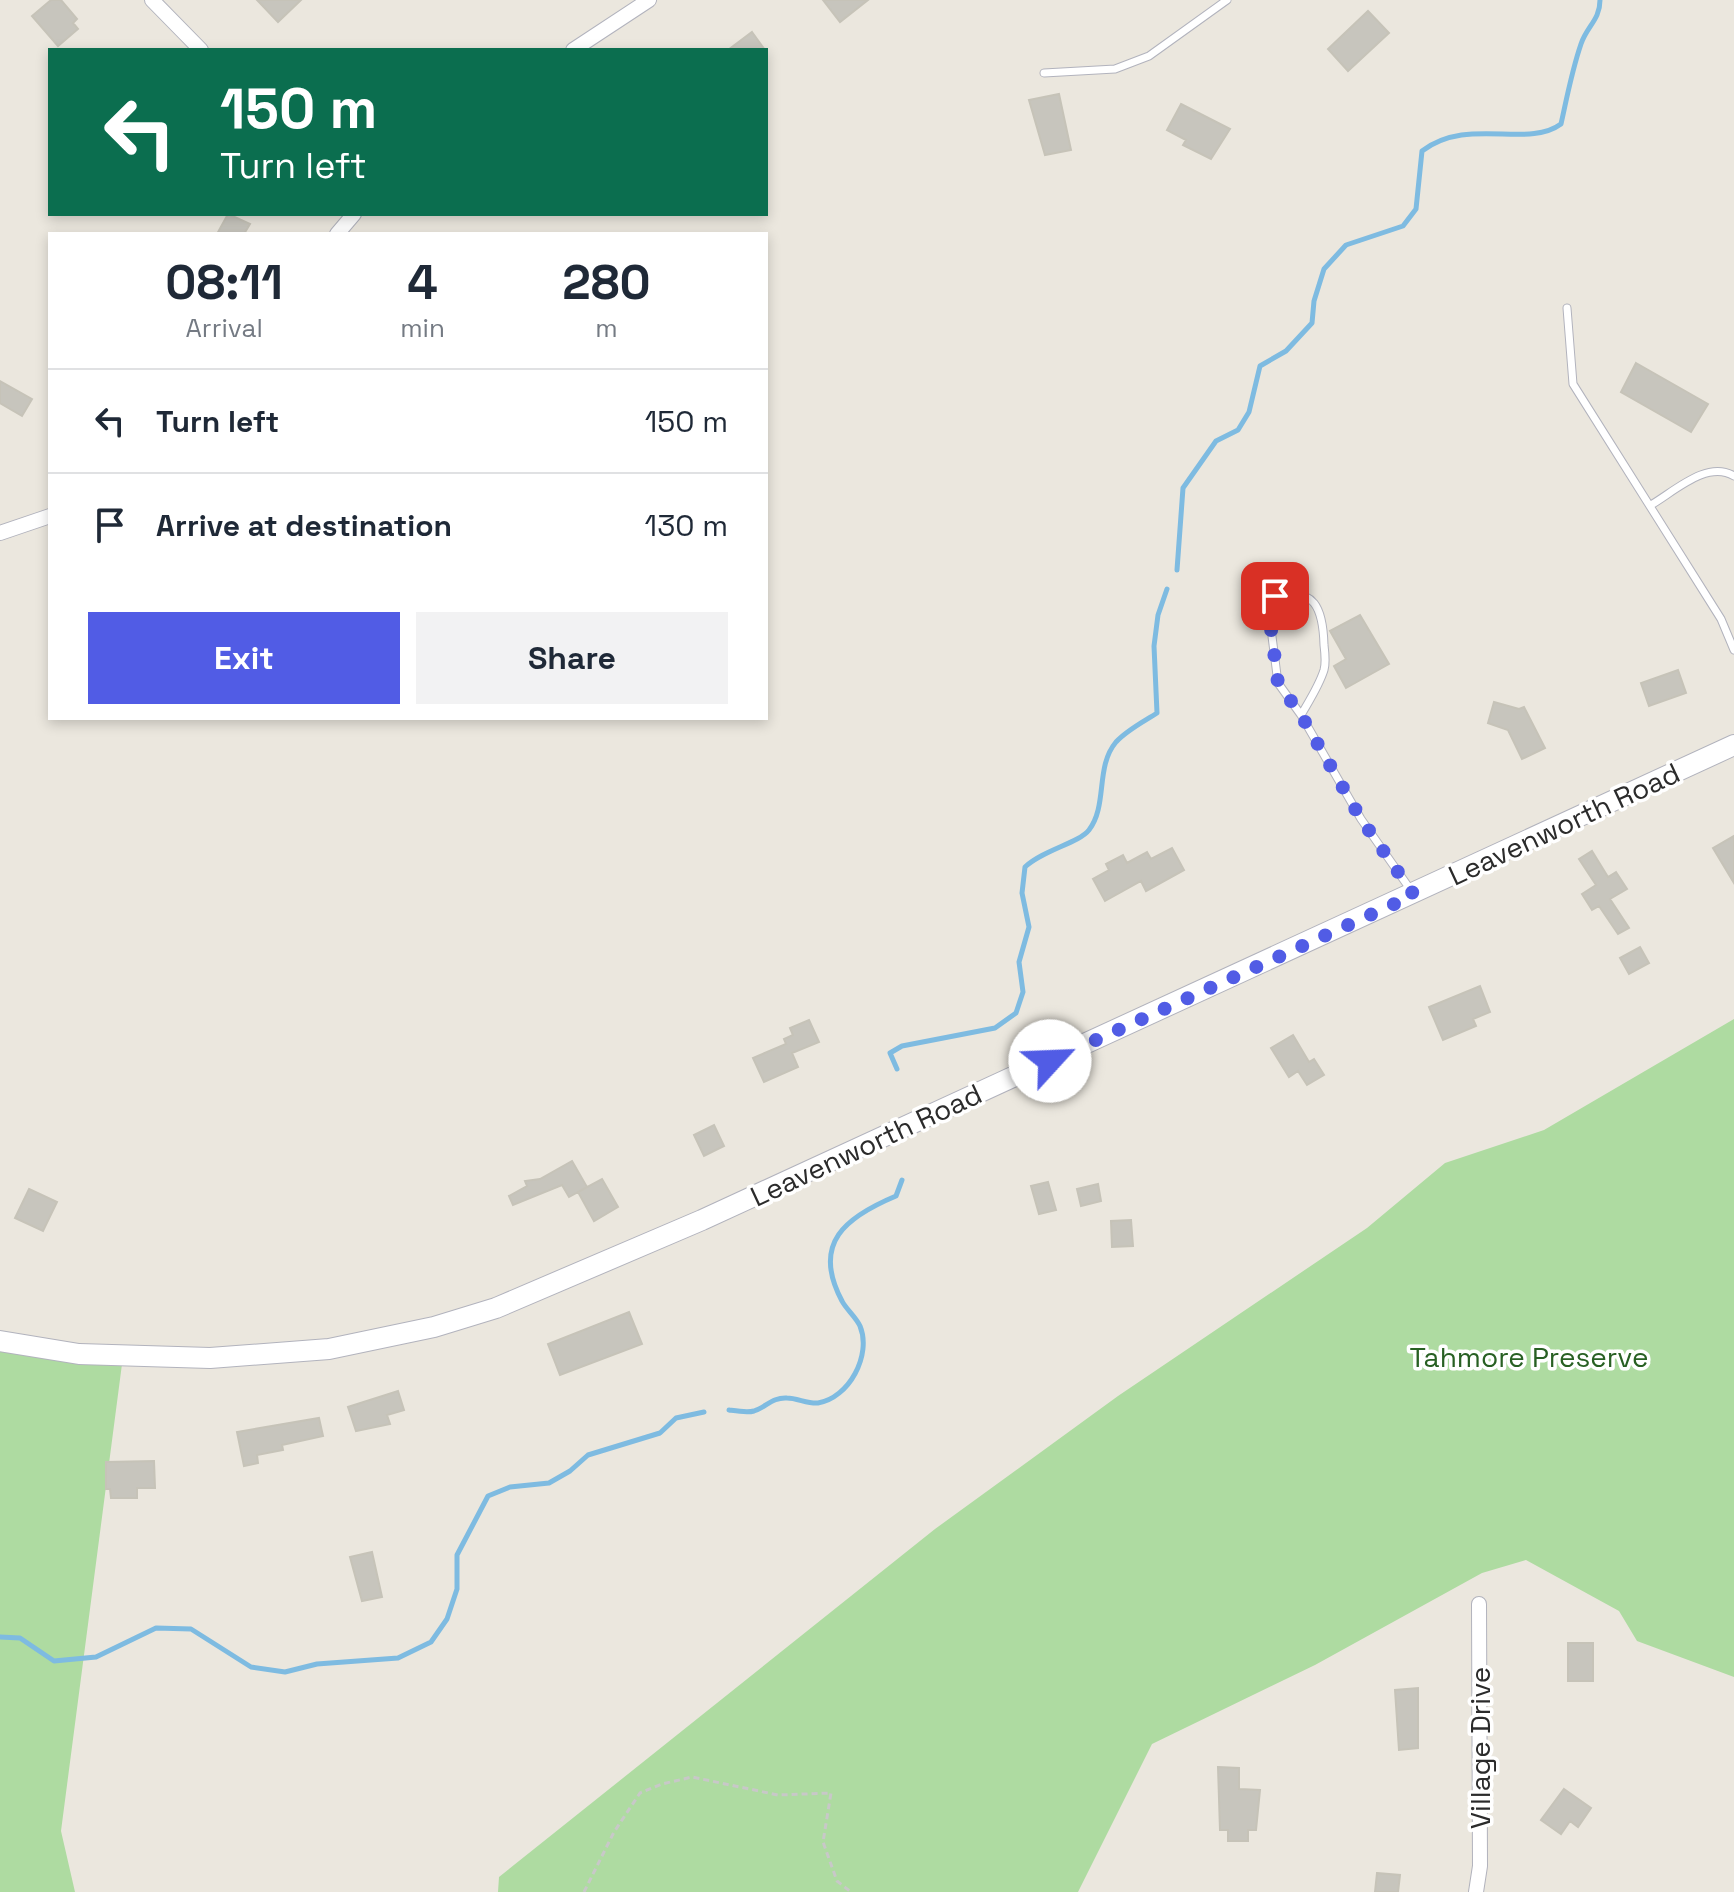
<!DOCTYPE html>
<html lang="en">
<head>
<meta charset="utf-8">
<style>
  :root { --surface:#fff; --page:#f2f2f3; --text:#1f2937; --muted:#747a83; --line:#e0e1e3; --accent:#515ce5 }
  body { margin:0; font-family:"Space Grotesk",sans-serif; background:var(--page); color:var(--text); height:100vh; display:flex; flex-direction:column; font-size:30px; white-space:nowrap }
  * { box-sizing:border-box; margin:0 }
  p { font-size:26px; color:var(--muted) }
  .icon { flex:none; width:44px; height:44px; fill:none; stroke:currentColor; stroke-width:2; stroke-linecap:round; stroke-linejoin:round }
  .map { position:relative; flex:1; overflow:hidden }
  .sheet { position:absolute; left:48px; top:232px; width:720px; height:488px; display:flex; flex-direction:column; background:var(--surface); border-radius:0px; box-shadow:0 4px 12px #0003 }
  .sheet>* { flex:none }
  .hud { position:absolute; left:48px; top:48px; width:720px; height:168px; border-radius:0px; box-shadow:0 4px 12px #0003; background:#0b6e4f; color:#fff; overflow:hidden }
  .pin { position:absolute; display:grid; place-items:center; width:68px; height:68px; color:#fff; margin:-34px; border-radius:16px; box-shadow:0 4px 12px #0006 }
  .me { position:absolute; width:88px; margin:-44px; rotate:65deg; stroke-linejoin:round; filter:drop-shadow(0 0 6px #0008) }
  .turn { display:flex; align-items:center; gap:28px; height:168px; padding:0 40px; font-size:36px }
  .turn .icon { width:104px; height:104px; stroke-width:2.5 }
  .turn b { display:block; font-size:56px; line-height:68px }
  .eta { display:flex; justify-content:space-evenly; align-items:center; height:136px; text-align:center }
  .eta b { font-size:48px; font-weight:700; line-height:56px }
  .action { display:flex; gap:16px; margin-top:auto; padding:16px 40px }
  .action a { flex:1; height:92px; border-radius:0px; background:var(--accent); color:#fff; font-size:32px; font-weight:700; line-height:92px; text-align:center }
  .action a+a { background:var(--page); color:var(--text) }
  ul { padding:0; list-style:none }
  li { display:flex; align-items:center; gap:24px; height:104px; padding:0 40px; border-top:2px solid var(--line) }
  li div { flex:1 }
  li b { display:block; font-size:30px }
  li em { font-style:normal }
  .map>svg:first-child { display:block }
  .green { fill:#aedba1 }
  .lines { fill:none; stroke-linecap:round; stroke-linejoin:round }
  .stream { stroke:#7ebbe1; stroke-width:5 }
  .building { fill:#c7c5bd; stroke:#c6c3b8; stroke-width:2 }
  .service-casing { stroke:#b2b3bd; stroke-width:9 }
  .minor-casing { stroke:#b2b3bd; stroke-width:16 }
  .secondary-casing { stroke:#b2b3bd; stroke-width:22 }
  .path { stroke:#c8c8c8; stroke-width:3; stroke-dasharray:6 4; stroke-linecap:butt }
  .service { stroke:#fff; stroke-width:7 }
  .minor { stroke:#fff; stroke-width:14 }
  .secondary { stroke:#fff; stroke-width:20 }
  .route { stroke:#515ce5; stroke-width:14; stroke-dasharray:0 25.2 }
  .labels { text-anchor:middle; stroke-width:7; stroke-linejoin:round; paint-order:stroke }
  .street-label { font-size:28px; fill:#2b2b2b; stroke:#fff }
  .park-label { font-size:28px; fill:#286023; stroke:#fff }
</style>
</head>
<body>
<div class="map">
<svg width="1734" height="1892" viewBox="0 0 1734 1892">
  <rect width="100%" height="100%" fill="#ebe7de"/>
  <path class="green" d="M1734 1019V1677L1637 1641 1619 1611 1526 1560 1482 1573 1315 1665 1152 1744 1078 1892H498L499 1877 935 1529 1118 1396 1367 1228 1445 1163 1544 1130Z
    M0 1346 122 1364 61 1831 75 1892H0Z"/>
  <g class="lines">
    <path class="stream" d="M1177 570 1183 488 1216 441 1238 430 1249 412 1260 366 1286 351 1312 323 1314 301 1324 269 1346 245 1403 226 1416 209 1422 151C1468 116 1527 149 1561 124 1567 97 1572 70 1581 44 1587 26 1600 20 1600 0
      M897 1069 890 1053 902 1046 995 1028 1016 1013 1023 992 1019 962 1029 927 1022 893 1025 867C1043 850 1079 843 1089 830 1108 805 1095 767 1116 742 1127 730 1143 722 1157 713L1154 646 1158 615 1167 589
      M729 1410C736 1411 747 1413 754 1411 766 1407 773 1397 787 1398 797 1398 808 1404 818 1403 849 1398 872 1355 860 1326 856 1317 846 1309 842 1301 811 1243 846 1217 896 1196L902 1180
      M0 1637 20 1638 54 1661 96 1657 156 1628 191 1629 251 1667 285 1672 317 1664 398 1658 431 1642 447 1619 457 1589V1555L488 1496 510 1487 549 1483 570 1471 588 1455 660 1433 676 1418 704 1412"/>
  </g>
  <path class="building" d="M51 0H61L77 19 73 23 78 29 58 46 32 16Z
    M257 0H301L278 22Z
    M823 0H868L840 22Z
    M1368 11 1389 33 1348 71 1328 49Z
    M752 32 765 50H728Z
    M1059 94 1071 150 1045 155 1029 100Z
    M1181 104 1230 129 1211 159 1183 145 1186 140 1167 130Z
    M228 214 250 224 244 234H217Z
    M1636 363 1708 404 1691 432 1621 392Z
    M0 381 32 399 22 416 0 403Z
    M1360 615 1389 664 1346 688 1334 666 1346 659 1330 631Z
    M1678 670 1686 693 1649 706 1641 683Z
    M1494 702 1519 709 1524 707 1545 748 1522 759 1508 730 1488 723Z
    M1734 836V883L1713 848Z
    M1172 848 1184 870 1146 891 1141 881 1105 901 1093 879 1109 870 1106 864 1123 855 1127 863 1147 852 1151 859Z
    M1592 851 1608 877 1616 872 1627 889 1610 899 1629 928 1618 934 1599 906 1592 910 1582 894 1596 885 1579 859Z
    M1640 947 1649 963 1629 974 1620 958Z
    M1480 986 1490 1012 1473 1019 1476 1026 1443 1040 1429 1007Z
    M809 1020 819 1042 792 1053 798 1067 764 1082 753 1058 786 1044 784 1039 793 1035 790 1028Z
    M1293 1035 1309 1062 1314 1059 1324 1075 1307 1085 1298 1071 1289 1077 1271 1048Z
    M714 1125 724 1146 704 1156 694 1135Z
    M572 1161 587 1187 569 1197 562 1185 513 1205 509 1196 527 1186 525 1181 540 1179Z
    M602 1179 618 1207 594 1221 578 1192Z
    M1048 1182 1056 1210 1039 1214 1031 1186Z
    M1098 1184 1101 1201 1081 1206 1077 1189Z
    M29 1189 57 1202 43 1231 15 1218Z
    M1131 1220 1133 1246 1112 1247 1111 1221Z
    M629 1312 642 1344 560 1375 548 1344Z
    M398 1391 404 1410 387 1415 390 1424 356 1431 348 1407Z
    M319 1418 323 1436 282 1445 283 1450 257 1455 258 1463 244 1466 237 1432Z
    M154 1461 155 1488H137V1498H111L110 1489H106V1462Z
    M372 1552 382 1597 362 1601 350 1557Z
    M1568 1643H1593V1681H1568Z
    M1418 1688V1748L1399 1750 1395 1690Z
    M1218 1767 1239 1768V1789L1260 1790 1256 1830H1248V1841H1228V1830H1220Z
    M1564 1789 1591 1808 1578 1827 1570 1821 1561 1834 1541 1820Z
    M1377 1873 1400 1875 1398 1892H1375Z"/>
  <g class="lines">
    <g class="service-casing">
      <path id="service" d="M1044 73 1115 69 1149 56 1227 0
        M1567 308 1573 384 1721 619 1734 650
        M1651 505C1675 491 1707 460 1734 476
        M1301 715C1309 701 1319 686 1324 670 1326 663 1325 653 1324 645 1323 609 1315 586 1275 596L1270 621 1278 683 1301 715 1361 819 1410 889"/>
    </g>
    <g class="minor-casing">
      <path id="minor" d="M152 0 201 50
        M573 50 649 0
        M337 234 354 214
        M0 533 50 516
        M1476 1892 1480 1866 1479 1604"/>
    </g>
    <g class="secondary-casing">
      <path id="secondary" d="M0 1341 79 1354 210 1358 329 1349 434 1327 496 1308 702 1220 1734 745"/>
    </g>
    <path class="path" d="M584 1892 614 1832 640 1793 662 1784 692 1777 778 1795 831 1793 823 1842 837 1881 851 1892"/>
    <use href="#service" class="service"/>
    <use href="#minor" class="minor"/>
    <use href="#secondary" class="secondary"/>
  </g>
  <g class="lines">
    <path class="route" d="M1050 1061 1414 895 1361 819 1301 715 1278 683 1270 621 1275 596"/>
  </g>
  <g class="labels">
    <g class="street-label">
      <text transform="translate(1564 824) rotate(-25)" y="10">Leavenworth Road</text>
      <text transform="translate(866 1145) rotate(-25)" y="10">Leavenworth Road</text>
      <text transform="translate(1480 1748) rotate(-90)" y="10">Village Drive</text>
    </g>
    <g class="park-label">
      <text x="1529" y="1367">Tahmore Preserve</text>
    </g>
  </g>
</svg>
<div class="pin" style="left:1275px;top:596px;background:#d93025"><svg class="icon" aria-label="arrive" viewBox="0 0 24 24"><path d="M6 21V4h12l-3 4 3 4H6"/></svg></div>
<svg class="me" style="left:1050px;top:1061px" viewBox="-20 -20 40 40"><circle r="19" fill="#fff"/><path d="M0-13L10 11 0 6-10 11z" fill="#515ce5"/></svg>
<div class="hud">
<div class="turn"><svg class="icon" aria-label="left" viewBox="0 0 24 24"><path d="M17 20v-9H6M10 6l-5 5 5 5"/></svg><div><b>150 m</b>Turn left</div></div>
</div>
<section class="sheet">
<div class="eta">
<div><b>08:11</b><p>Arrival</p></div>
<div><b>4</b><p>min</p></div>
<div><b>280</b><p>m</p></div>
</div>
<ul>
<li><svg class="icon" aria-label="left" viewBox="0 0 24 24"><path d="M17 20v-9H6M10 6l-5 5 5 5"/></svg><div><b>Turn left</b></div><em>150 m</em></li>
<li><svg class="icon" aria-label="arrive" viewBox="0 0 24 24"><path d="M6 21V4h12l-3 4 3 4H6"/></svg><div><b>Arrive at destination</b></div><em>130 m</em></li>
</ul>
<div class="action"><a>Exit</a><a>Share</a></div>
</section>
</div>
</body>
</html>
